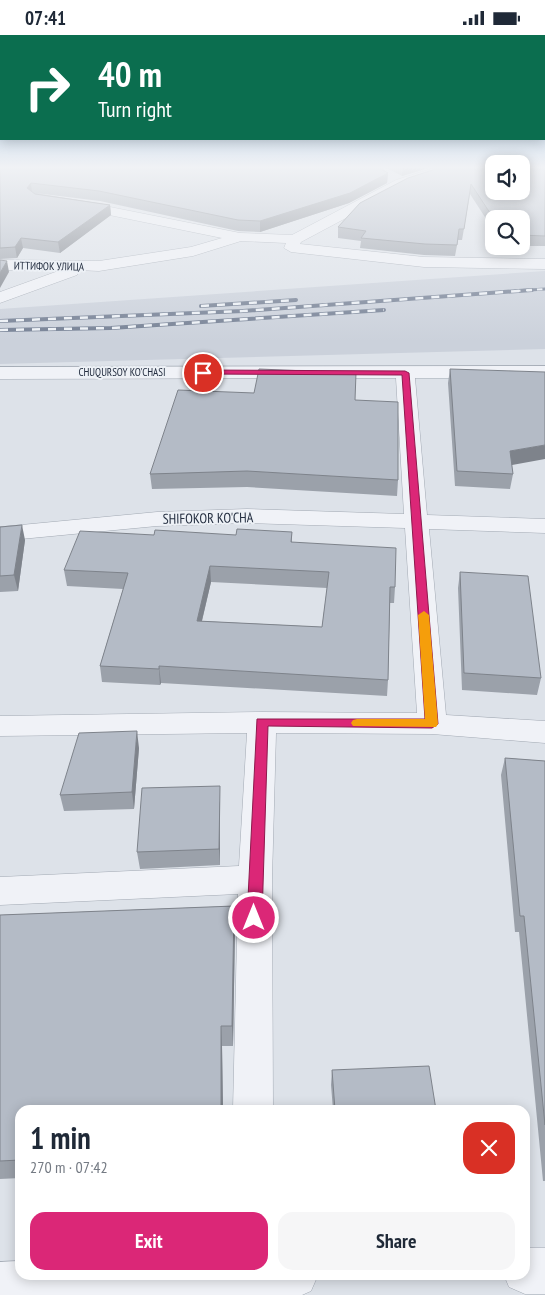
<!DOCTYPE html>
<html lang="en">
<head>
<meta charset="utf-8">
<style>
  :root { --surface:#fff; --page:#f6f6f7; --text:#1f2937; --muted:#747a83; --accent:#db2777 }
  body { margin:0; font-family:"PT Sans Narrow",sans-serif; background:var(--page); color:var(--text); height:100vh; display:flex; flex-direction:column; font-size:19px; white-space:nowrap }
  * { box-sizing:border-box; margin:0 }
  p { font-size:16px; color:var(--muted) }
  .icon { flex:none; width:28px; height:28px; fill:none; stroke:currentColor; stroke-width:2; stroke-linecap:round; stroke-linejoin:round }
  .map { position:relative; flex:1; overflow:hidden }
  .sheet { position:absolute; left:15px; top:1070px; width:515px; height:175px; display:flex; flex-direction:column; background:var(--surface); border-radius:15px; box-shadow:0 2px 12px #0003 }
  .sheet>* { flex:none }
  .hud { position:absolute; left:0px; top:0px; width:545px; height:105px; box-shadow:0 2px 12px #0003; background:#0b6e4f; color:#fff; overflow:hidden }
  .tools { position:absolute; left:485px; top:120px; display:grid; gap:10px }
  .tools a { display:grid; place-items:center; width:45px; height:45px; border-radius:10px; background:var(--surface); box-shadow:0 2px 12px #0003; font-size:25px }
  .pin { position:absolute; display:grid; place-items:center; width:42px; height:42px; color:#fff; margin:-21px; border:2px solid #fff; border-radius:50%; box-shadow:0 1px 5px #0007 }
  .me { position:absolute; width:55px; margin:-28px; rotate:0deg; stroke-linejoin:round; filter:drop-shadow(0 0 4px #0008) }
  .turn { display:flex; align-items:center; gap:18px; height:105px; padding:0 15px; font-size:22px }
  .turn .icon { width:65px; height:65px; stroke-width:2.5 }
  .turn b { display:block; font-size:35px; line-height:42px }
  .round { display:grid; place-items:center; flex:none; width:52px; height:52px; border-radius:15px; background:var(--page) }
  .head { display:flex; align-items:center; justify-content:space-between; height:85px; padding:0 15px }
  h1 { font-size:30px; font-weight:800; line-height:38px }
  .button { display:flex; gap:10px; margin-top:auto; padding:10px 15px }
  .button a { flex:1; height:58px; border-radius:15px; background:var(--accent); color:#fff; font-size:20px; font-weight:800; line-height:58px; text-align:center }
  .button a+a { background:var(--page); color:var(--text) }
  .status { display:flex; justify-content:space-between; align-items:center; height:35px; padding:0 25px; background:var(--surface); direction:ltr }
  .status svg { height:14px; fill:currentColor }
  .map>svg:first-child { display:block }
  .built { fill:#cbd1db }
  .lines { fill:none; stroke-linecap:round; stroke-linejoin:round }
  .minor-casing { stroke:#a2a9b3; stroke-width:1 }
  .minor { fill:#f0f2f7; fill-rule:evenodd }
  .rail-far1-casing { stroke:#758094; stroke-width:3 }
  .rail-casing { stroke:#758094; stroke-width:4 }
  .rail-far1 { stroke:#edf1f6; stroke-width:2; stroke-dasharray:5.5; stroke-linecap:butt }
  .rail { stroke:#edf1f6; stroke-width:2.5; stroke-dasharray:8; stroke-linecap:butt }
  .wall { fill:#9ba1aa; fill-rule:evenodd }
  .shaded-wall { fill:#7e838b }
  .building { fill:#b4bbc6; stroke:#7e838b; fill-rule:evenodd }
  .route { fill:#db2777; stroke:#8e194d }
  .slow { fill:#f59e0b }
  .labels { text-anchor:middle; stroke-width:4; stroke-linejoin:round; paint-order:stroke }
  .far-street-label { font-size:11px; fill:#252f41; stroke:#edf1f6 }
  .street-label { font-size:14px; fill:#252f41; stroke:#edf1f6 }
</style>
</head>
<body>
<div class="status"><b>07:41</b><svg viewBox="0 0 49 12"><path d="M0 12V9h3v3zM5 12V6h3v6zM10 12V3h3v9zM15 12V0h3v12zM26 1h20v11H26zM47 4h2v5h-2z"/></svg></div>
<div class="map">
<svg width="545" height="1260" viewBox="0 0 545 1260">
  <rect width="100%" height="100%" fill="#dde2e9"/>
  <path class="built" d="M545 236V314L0 329V274Z"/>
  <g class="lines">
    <g class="minor-casing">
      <path id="minor" d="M441 131H460L458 134 406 151 301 207 300 209 424 222 545 224V234L424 232 291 217 284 213 286 208 241 206 193 221 99 236 78 235 77 240 0 268V257L61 235H0V225L99 226 191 212 222 203 75 173 68 169 70 166 75 165 240 198 292 200 396 145Z
        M545 331V343H415L427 480 545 484V498L429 494 446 680 545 686V708L432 699 276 698 272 844 273 1075H233L238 859 0 870V842L239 831 247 698 0 701V681L262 677 417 678 405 493 247 488 157 491 0 506V492L157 477 247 474 404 479 396 343 0 344V332Z
        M525 1213H545V1259H525L509 1252 504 1240H525Z
        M20 1226V1240H318L311 1256 302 1260H0V1227Z"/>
    </g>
    <use href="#minor" class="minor"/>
    <g class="rail-far1-casing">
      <path id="rail-far1" d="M515 256 545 254"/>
    </g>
    <g class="rail-casing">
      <path id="rail" d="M201 271 296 265
        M0 286 243 276 532 255
        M0 295 111 293 384 275"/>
    </g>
    <use href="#rail-far1" class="rail-far1"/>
    <use href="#rail" class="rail"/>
  </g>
  <path class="wall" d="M0 131 388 138 387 148 349 168 260 197 238 196 100 166 35 158 110 170 111 180 60 218 23 213 17 223 0 224Z
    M383 131H435L402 141Z
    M445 131H545V211H521V184H494V196L470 159 462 205H458L455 221 424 220 360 213 361 206 338 203V192Z
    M450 334 513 439 510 454 455 451 448 348Z
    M355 365 398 445 397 461 247 452 152 454 150 439Z
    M0 492 25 505 18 556 0 557Z
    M292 497V507L395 552 394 568H390L388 645 387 661 161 648 160 650 102 647 100 631 123 554 67 551 64 535 154 500H236ZM211 547 327 553 322 592 202 586Z
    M460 537 541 643 537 660 462 655 458 553Z
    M139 713 134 774 64 776 60 760Z
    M505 723 545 726V1146H543L519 897H515L501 740Z
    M220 767V830L140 834 137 817Z
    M234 871 235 892 233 1011H222L223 1075H20V1143L0 1144V880Z
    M332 1035 436 1075H333L331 1050Z"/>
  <path class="shaded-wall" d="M403 131H435L402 141Z
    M388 138 387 148 349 168 260 197V186Z
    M31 148 32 158 27 153Z
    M110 170 111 180 60 218 58 207Z
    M21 203 23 213 17 223 15 212Z
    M7 226 9 237 0 253V238Z
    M545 410V424L507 431 510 416Z
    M22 490 25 505 18 556 14 540Z
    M210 531 211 547 198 602 197 586Z
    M159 631 161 648 160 650 159 634Z
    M137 696 139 713 134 774 132 757Z
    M220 751V830L219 814Z
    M234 871 235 892 233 1011 232 991Z
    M221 991 222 1011 223 1075H221Z"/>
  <path class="building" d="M0 131H376L388 138 350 158 260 186 238 185 99 156 31 148 27 153 35 159 110 170 58 207 21 203 15 212 0 213Z
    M445 131H494V156H521V131H545V201L521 200V184H494L471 149 464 194H459L457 210 425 209 361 203 366 196 338 192 360 168 408 143Z
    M0 225 7 226 0 238Z
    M259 334 356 338 355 365 398 367V445L247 436 150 439 178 355 254 358Z
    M450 334 545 337V410L510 416 513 439 457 436Z
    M22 490 14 540 0 541V492Z
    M237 494 292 497 291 507 396 513 395 552H390L388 645 159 631V634L100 631 128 538 64 535 80 496 154 500 155 495 236 500ZM210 531 329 537 322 592 197 586Z
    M460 537 528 541 541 643 464 638Z
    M137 696 132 757 60 760 79 698Z
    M505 723 545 726V1090L524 881H520Z
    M220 751 219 814 137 817 142 753Z
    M234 871 232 991H221V1075H20V1125L0 1126V880Z
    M429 1031 436 1075H335L332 1035Z"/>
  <linearGradient id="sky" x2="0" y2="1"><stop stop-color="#86b2dd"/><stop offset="0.43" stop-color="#f0f2f5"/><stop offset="1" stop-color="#f0f2f5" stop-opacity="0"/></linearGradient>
  <rect width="545" height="307" fill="url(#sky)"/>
  <path class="route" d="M203 335 405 336 409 338 438 689 432 693 268 691 262 883 260 887 254 889 249 887 247 883 257 684H425L402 340 201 339V336Z"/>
  <path class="slow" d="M424 576 429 580 438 689 436 692 353 691 351 688 353 685 357 684H425L418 580Z"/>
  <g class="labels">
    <g class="far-street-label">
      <text transform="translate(49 231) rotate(1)" y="4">ИТТИФОК УЛИЦА</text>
      <text x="122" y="341">CHUQURSOY KO'CHASI</text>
    </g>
    <g class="street-label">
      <text transform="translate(208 483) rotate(-1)" y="5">SHIFOKOR KO'CHA</text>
    </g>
  </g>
</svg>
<div class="tools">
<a><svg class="icon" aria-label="sound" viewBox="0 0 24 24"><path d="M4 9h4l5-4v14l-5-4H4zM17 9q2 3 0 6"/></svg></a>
<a><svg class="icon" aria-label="search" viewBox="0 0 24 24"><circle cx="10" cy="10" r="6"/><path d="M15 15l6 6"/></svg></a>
</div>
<div class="pin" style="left:203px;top:338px;background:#d93025"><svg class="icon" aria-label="arrive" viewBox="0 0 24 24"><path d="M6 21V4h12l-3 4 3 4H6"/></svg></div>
<svg class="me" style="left:254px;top:883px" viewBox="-20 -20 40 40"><circle r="17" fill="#db2777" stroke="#fff" stroke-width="3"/><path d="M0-11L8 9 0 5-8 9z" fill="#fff"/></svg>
<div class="hud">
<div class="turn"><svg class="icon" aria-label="right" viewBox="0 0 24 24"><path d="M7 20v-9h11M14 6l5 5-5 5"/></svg><div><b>40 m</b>Turn right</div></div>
</div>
<section class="sheet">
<div class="head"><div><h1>1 min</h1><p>270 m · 07:42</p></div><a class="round" style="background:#d93025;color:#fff"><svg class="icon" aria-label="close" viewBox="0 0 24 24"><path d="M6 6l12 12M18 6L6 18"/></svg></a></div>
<div class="button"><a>Exit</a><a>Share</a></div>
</section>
</div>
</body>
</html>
